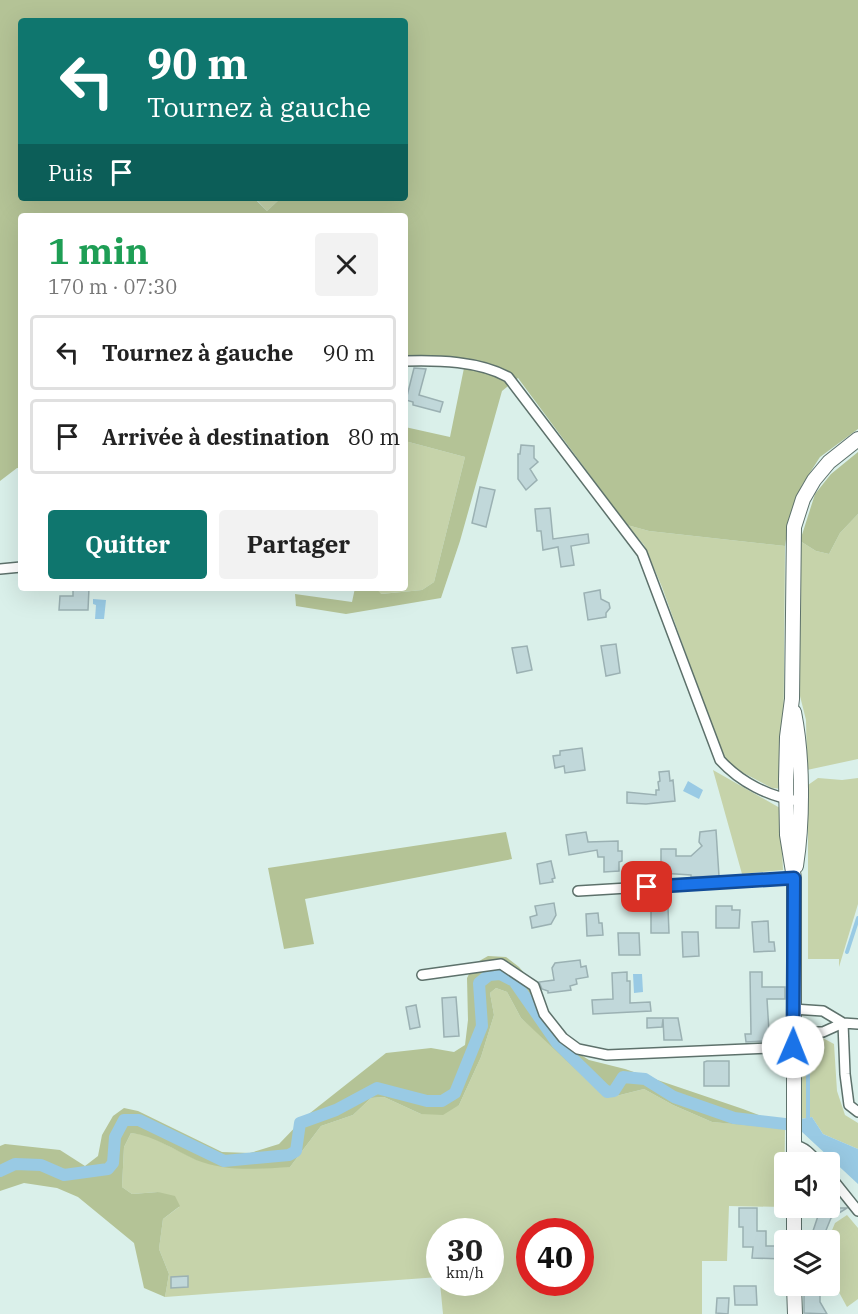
<!DOCTYPE html>
<html lang="fr">
<head>
<meta charset="utf-8">
<style>
  :root { --surface:#fff; --page:#f2f2f2; --text:#222; --muted:#767676; --line:#e0e0e0; --accent:#0f766e }
  body { margin:0; font-family:"IBM Plex Serif",serif; background:var(--page); color:var(--text); height:100vh; display:flex; flex-direction:column; font-size:22px; white-space:nowrap }
  * { box-sizing:border-box; margin:0 }
  p { font-size:20px; color:var(--muted) }
  .icon { flex:none; width:33px; height:33px; fill:none; stroke:currentColor; stroke-width:2; stroke-linecap:round; stroke-linejoin:round }
  .map { position:relative; flex:1; overflow:hidden }
  .drawer { position:absolute; left:18px; top:213px; width:390px; height:378px; display:flex; flex-direction:column; background:var(--surface); border-radius:6px; box-shadow:0 6px 24px #0002 }
  .drawer>* { flex:none }
  .banner { position:absolute; left:18px; top:18px; width:390px; height:183px; border-radius:6px; box-shadow:0 6px 24px #0002; background:#0f766e; color:#fff; overflow:hidden }
  .buttons { position:absolute; left:774px; top:1152px; display:grid; gap:12px }
  .buttons a { display:grid; place-items:center; width:66px; height:66px; border-radius:6px; background:var(--surface); box-shadow:0 6px 24px #0002; font-size:30px }
  .speed { position:absolute; left:426px; top:1218px; display:flex; gap:12px; font-size:30px; font-weight:700; text-align:center }
  .speed>* { display:grid; place-content:center; width:78px; height:78px; border-radius:50%; background:var(--surface); box-shadow:0 6px 24px #0002; line-height:1 }
  .speed small { font-size:15px; font-weight:400 }
  .speed .limit { border:9px solid #d22; background:#fff; color:#111 }
  .pin { position:absolute; display:grid; place-items:center; width:51px; height:51px; color:#fff; margin:-26px; border-radius:12px; box-shadow:0 3px 9px #0006 }
  .me { position:absolute; width:66px; margin:-33px; rotate:1deg; stroke-linejoin:round; filter:drop-shadow(0 0 4px #0008) }
  .turn { display:flex; align-items:center; gap:21px; height:126px; padding:0 30px; font-size:27px }
  .turn .icon { width:78px; height:78px; stroke-width:2.5 }
  .turn b { display:block; font-size:42px; line-height:51px }
  .then { display:flex; align-items:center; height:57px; padding:0 30px; background:#0003; gap:12px; font-size:22px }
  .round { display:grid; place-items:center; flex:none; width:63px; height:63px; border-radius:6px; background:var(--page) }
  .head { display:flex; align-items:center; justify-content:space-between; height:102px; padding:0 30px }
  h1 { font-size:36px; font-weight:700; line-height:45px; color:#1e9e55 }
  .cta { display:flex; gap:12px; margin-top:auto; padding:12px 30px }
  .cta a { flex:1; height:69px; border-radius:6px; background:var(--accent); color:#fff; font-size:24px; font-weight:700; line-height:69px; text-align:center }
  .cta a+a { background:var(--page); color:var(--text) }
  ul { padding:0; list-style:none }
  li { display:flex; align-items:center; gap:18px; height:75px; margin:0 12px 9px; padding:0 18px; border:3px solid var(--line); border-radius:6px }
  li div { flex:1 }
  li b { display:block; font-size:22px }
  li em { font-style:normal }
  .map>svg:first-child { display:block }
  .green { fill:#c6d3aa; fill-rule:evenodd }
  .forest { fill:#b4c396; fill-rule:evenodd }
  .water { fill:#99cae4 }
  .lines { fill:none; stroke-linecap:round; stroke-linejoin:round }
  .stream { stroke:#99cae4; stroke-width:4 }
  .canal { stroke:#99cae4; stroke-width:12 }
  .building { fill:#c1d8da; stroke:#9bb1b3; stroke-width:1.5 }
  .street-casing { stroke:#5d716b; stroke-width:12 }
  .secondary-casing { stroke:#5d716b; stroke-width:16 }
  .street { stroke:#fff; stroke-width:9 }
  .secondary { stroke:#fff; stroke-width:14 }
  .route-casing { stroke:#114b97; stroke-width:15 }
  .route { stroke:#1a73e8; stroke-width:10 }
</style>
</head>
<body>
<div class="map">
<svg width="858" height="1314" viewBox="0 0 858 1314">
  <rect width="100%" height="100%" fill="#daf0ea"/>
  <path class="green" d="M255 198H281L267 211Z
    M405 441 465 457 434 582 422 590 380 594 376 588H405Z
    M858 514V759L807 770 806 720 800 696 798 587 800 541 816 551 829 554 840 533Z
    M627 525 649 531 785 546 783 789 772 788 730 766 722 754 662 587 644 545Z
    M713 770 780 808 783 870 742 874Z
    M818 778 842 780 858 778V904L839 967V959H808V785Z
    M496 988 507 992 521 1018 612 1097 644 1089 673 1105 712 1122 785 1128 784 1207 729 1206 727 1261H702V1314H443L440 1283 490 1282V1232H440L439 1280V1277L165 1297 169 1274 159 1249 163 1219 179 1207 158 1192 132 1194 122 1187 124 1147 131 1133 147 1135 197 1160 290 1167 321 1126 353 1115 371 1098 384 1097 421 1114 459 1105 481 1057 494 1015 490 993ZM530 1232H580V1282H530Z
    M819 1036 834 1044 837 1091 845 1115 858 1123V1149L823 1134 812 1117 801 1119V1044Z
    M847 1215 858 1228V1299L847 1307 835 1285 830 1282V1240H828L835 1223Z"/>
  <path class="forest" d="M0 0H858V429L820 457 802 485 789 518 785 546 649 531 627 525 518 378 502 391 460 541 441 598 346 614 296 606 295 594 352 602 355 588H376L381 594 422 590 434 582 465 457 405 441V427L450 437 464 368 422 362 405 363V216H21V468H17L0 481ZM21 21H405V198H281L267 211 254 198H21Z
    M858 452V514L840 533 829 554 816 551 800 541 815 494 831 474Z
    M506 832 512 859 305 899 314 944 284 949 268 868Z
    M488 956 506 957 519 967 525 974 550 1031 568 1047 589 1060 625 1069 743 1109 769 1119 766 1123 767 1127 712 1122 673 1105 644 1089 612 1097 601 1093 521 1018 507 992 496 988 490 993 494 1015 481 1057 459 1105 443 1115 421 1114 384 1097 371 1098 353 1115 321 1126 290 1167C258 1169 226 1172 196 1160 174 1150 155 1136 131 1133L124 1147 122 1187 132 1194 158 1192 175 1196 180 1206 163 1219 159 1249 169 1274 165 1297 144 1288 134 1243 78 1197 57 1188 24 1183 0 1191V1146L5 1144 60 1150 85 1166 98 1156 102 1135 113 1116 124 1108 138 1111 222 1152 250 1153 279 1144 305 1117 386 1053 431 1048 454 1052 465 1045 468 1020 467 978 474 964Z"/>
  <path class="water" d="M93 599 106 600 104 619H95L96 605 93 604Z
    M688 781 703 790 699 799 683 791Z
    M633 974H642L643 992 634 993Z
    M812 1117 823 1134 858 1149V1184L801 1131V1119Z
    M769 1119H785V1128L767 1127 766 1123Z"/>
  <g class="lines">
    <path class="stream" d="M847 952 858 918
      M808 1121V1056"/>
    <path class="canal" d="M0 1171 15 1164 41 1165 64 1175 108 1169 113 1163 115 1137 124 1120H139L224 1161 289 1155 296 1151 300 1123 336 1110 377 1088 427 1101H442L455 1093 482 1026 479 983 489 975 500 974 514 981 557 1043 607 1092 614 1091 623 1077 645 1079 674 1097 734 1118 802 1126"/>
  </g>
  <path class="building" d="M414 368 426 369 419 395 443 402 440 412 413 405V402L406 400Z
    M521 445 534 446V458L538 462 530 469 537 480 526 490 518 479V454H520Z
    M480 487 495 490 486 527 472 523Z
    M550 508 553 539 588 534 589 543 571 546 574 565 561 567 558 547 543 550 541 531H537L535 509Z
    M73 588H89L88 610H59L60 596H73Z
    M600 590 601 599 609 603 610 608 606 613V617L588 620 584 593Z
    M616 644 620 673 606 676 601 646Z
    M527 646 532 670 517 673 512 648Z
    M582 748 585 770 565 773 564 766 555 768 553 756 560 755V751Z
    M669 771 670 781 673 780 675 801 646 804 627 803V792L656 795V790H659L658 782 660 781 659 772Z
    M716 830 719 876 691 877V875L661 873V849H676V856H691L702 846 699 842 700 832Z
    M586 832 588 842 618 841V851H622V861L619 862V871L604 872V857H598L597 850 569 855 566 835Z
    M551 861 555 878 552 879 553 882 540 884 537 864Z
    M554 903 556 915 551 924 532 928 530 917 537 915 535 906Z
    M716 906H732V910H740L739 928H716Z
    M668 908 669 933H651V909Z
    M598 913 599 923H602L603 935 587 936 586 914Z
    M768 921 769 942H774L775 951 754 952 752 922Z
    M682 932H698L699 956 683 957Z
    M618 933H639L640 955H619Z
    M580 960 581 967 586 966 588 977 576 979 577 984 570 986 571 990 548 993V991L542 989 539 982 554 980 552 968 555 963Z
    M627 972V981H630V1003L650 1002 651 1011 593 1014 592 1000 613 999 612 973Z
    M750 972H762V987H785V999H767L769 1032 783 1031 784 1040 746 1042 745 1034H751Z
    M456 997 459 1036 444 1037 442 998Z
    M416 1005 420 1027 410 1029 406 1007Z
    M647 1018H678L682 1040H664L663 1019 662 1027 647 1028Z
    M707 1061H729V1086H704V1062Z
    M739 1208H757V1231H766V1246H784V1259L752 1258 753 1247H743V1227H739Z
    M815 1208H847L831 1218 822 1240H810L818 1216 821 1213Z
    M188 1276V1287L171 1288V1277Z
    M734 1286H756L757 1305H735Z
    M807 1289H820V1302L827 1314 804 1313V1295Z
    M717 1298H729L728 1314 716 1313Z"/>
  <g class="lines">
    <g class="street-casing">
      <path id="street" d="M405 361C438 360 479 361 508 377L642 553 720 760C740 782 769 797 799 801
        M0 569 21 567
        M578 891 794 878
        M422 975 501 964 534 986 544 1014 563 1038 578 1049 607 1055 793 1047
        M793 1009 823 1011 843 1023
        M843 1023 845 1074 849 1105 858 1112
        M793 1032H823L843 1023 858 1024
        M794 1145C805 1147 811 1154 818 1162
        M830 1176 858 1211"/>
    </g>
    <g class="secondary-casing">
      <path id="secondary" d="M794 712C803 757 803 821 796 866
        M794 1162V878L787 835 786 780 787 737 792 699 794 527 803 499 814 480 829 462 858 439
        M794 1208V1240
        M794 1286 795 1314"/>
    </g>
    <use href="#street" class="street"/>
    <use href="#secondary" class="secondary"/>
  </g>
  <g class="lines">
    <g class="route-casing">
      <path id="route" d="M647 887 794 878 793 1047"/>
    </g>
    <use href="#route" class="route"/>
  </g>
</svg>
<div class="buttons">
<a><svg class="icon" aria-label="sound" viewBox="0 0 24 24"><path d="M4 9h4l5-4v14l-5-4H4zM17 9q2 3 0 6"/></svg></a>
<a><svg class="icon" aria-label="layers" viewBox="0 0 24 24"><path d="M12 4l9 5-9 5-9-5zM3 14l9 5 9-5"/></svg></a>
</div>
<div class="speed"><div>30<small>km/h</small></div><div class="limit">40</div></div>
<div class="pin" style="left:647px;top:887px;background:#d93025"><svg class="icon" aria-label="arrive" viewBox="0 0 24 24"><path d="M6 21V4h12l-3 4 3 4H6"/></svg></div>
<svg class="me" style="left:793px;top:1047px" viewBox="-20 -20 40 40"><circle r="19" fill="#fff"/><path d="M0-13L10 11 0 6-10 11z" fill="#1a73e8"/></svg>
<div class="banner">
<div class="turn"><svg class="icon" aria-label="left" viewBox="0 0 24 24"><path d="M17 20v-9H6M10 6l-5 5 5 5"/></svg><div><b>90 m</b>Tournez à gauche</div></div>
<div class="then">Puis<svg class="icon" aria-label="arrive" viewBox="0 0 24 24"><path d="M6 21V4h12l-3 4 3 4H6"/></svg></div>
</div>
<section class="drawer">
<div class="head"><div><h1>1 min</h1><p>170 m · 07:30</p></div><a class="round"><svg class="icon" aria-label="close" viewBox="0 0 24 24"><path d="M6 6l12 12M18 6L6 18"/></svg></a></div>
<ul>
<li><svg class="icon" aria-label="left" viewBox="0 0 24 24"><path d="M17 20v-9H6M10 6l-5 5 5 5"/></svg><div><b>Tournez à gauche</b></div><em>90 m</em></li>
<li><svg class="icon" aria-label="arrive" viewBox="0 0 24 24"><path d="M6 21V4h12l-3 4 3 4H6"/></svg><div><b>Arrivée à destination</b></div><em>80 m</em></li>
</ul>
<div class="cta"><a>Quitter</a><a>Partager</a></div>
</section>
</div>
</body>
</html>
